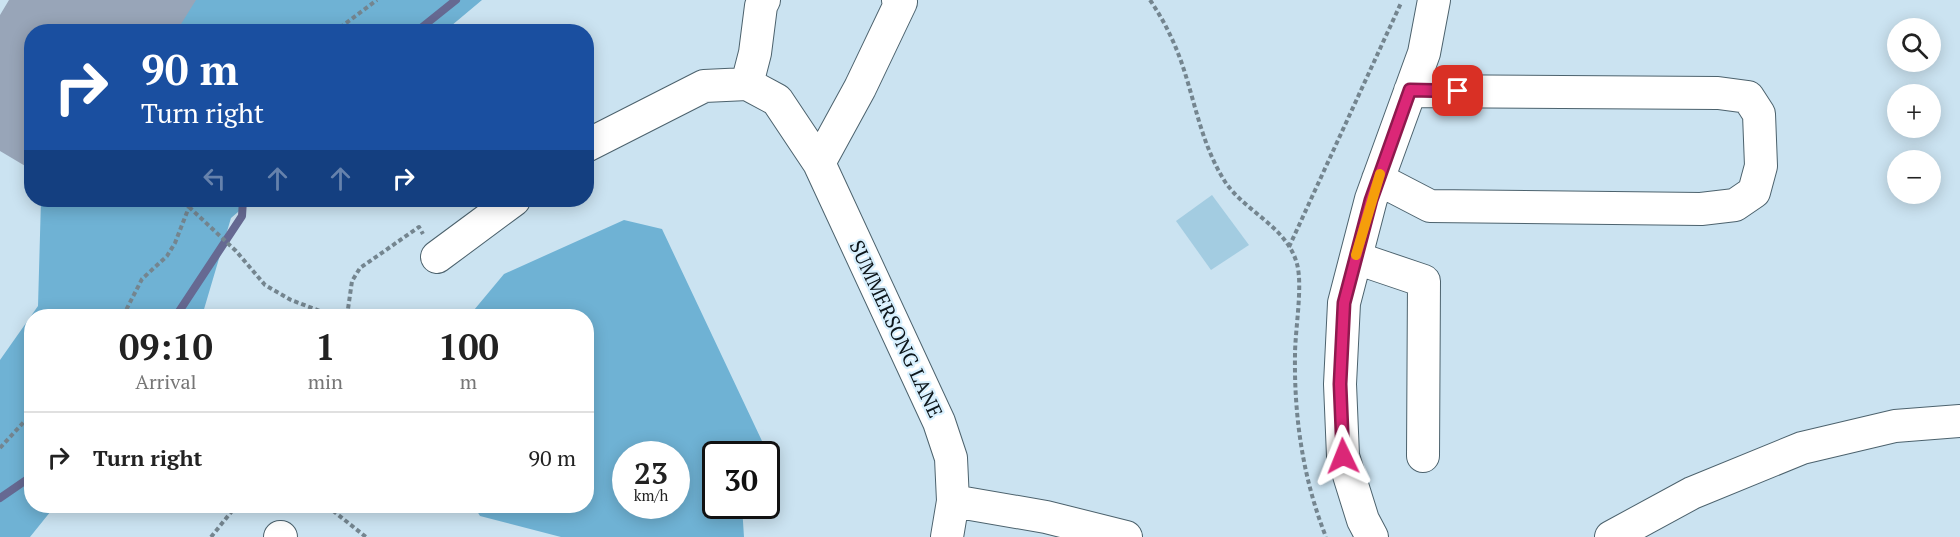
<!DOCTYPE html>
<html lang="en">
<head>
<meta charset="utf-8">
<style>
  :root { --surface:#fff; --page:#f2f2f2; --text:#222; --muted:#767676; --line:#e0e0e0 }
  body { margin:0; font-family:"PT Serif",serif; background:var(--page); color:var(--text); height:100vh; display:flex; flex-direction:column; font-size:22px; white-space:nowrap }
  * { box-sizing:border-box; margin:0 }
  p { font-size:20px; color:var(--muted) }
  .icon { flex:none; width:33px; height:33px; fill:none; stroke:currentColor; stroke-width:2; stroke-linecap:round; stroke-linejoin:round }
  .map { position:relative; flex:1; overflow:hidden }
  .sheet { position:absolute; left:24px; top:309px; width:570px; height:204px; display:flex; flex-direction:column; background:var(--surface); border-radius:24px; box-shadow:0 3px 15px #0003 }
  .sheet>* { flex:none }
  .hud { position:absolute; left:24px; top:24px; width:570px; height:183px; border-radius:24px; box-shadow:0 3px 15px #0003; background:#1a4fa0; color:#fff; overflow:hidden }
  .tools { position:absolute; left:1887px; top:18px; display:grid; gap:12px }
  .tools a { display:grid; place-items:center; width:54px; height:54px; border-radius:50%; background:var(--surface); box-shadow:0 3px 15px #0003; font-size:30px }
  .speed { position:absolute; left:612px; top:441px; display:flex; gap:12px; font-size:30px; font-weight:700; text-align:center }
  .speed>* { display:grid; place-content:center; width:78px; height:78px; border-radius:50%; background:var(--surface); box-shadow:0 3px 15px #0003; line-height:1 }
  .speed small { font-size:15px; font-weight:400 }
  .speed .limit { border:3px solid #111; border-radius:9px; background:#fff; color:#111 }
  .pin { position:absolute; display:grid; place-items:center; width:51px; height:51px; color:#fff; margin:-26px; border-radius:12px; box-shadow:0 3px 9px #0006 }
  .me { position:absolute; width:66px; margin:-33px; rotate:358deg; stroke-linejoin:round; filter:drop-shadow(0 0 4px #0008) }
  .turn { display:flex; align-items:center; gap:21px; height:126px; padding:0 18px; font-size:27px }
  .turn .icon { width:78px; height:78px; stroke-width:2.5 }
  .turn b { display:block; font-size:42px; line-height:51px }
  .lanes { display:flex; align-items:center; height:57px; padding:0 18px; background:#0003; justify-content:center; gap:30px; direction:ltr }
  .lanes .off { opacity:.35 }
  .eta { display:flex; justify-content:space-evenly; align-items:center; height:102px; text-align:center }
  .eta b { font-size:36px; font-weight:800; line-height:42px }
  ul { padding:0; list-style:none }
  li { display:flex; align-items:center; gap:18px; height:90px; padding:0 18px; border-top:2px solid var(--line) }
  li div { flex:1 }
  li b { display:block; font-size:22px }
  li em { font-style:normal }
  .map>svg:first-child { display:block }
  .green { fill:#a3cce1 }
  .forest { fill:#6fb2d4; fill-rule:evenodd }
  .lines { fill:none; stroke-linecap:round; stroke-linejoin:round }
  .stream { stroke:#666992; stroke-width:8 }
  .building { fill:#98a5b8 }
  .minor-casing { stroke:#4c626d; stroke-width:34 }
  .path { stroke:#74858f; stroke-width:4; stroke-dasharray:4.5 3; stroke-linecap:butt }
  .minor { stroke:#fff; stroke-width:32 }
  .route-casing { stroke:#8e194d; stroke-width:15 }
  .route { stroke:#db2777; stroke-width:10 }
  .slow { stroke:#f59e0b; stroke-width:10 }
  .labels { text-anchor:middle; stroke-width:4.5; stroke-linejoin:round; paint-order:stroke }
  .street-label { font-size:20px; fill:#0d161b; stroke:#d8f0fe }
</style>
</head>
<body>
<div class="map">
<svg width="1960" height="537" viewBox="0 0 1960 537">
  <rect width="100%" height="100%" fill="#cbe3f1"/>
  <path class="green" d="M1212 195 1249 245 1211 270 1176 221Z"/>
  <path class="forest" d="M147 0H482L445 31 128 32Z
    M41 200H252L231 218 202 316H32V506H55L30 537H0V360L38 306Z
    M624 220 662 229 762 441 752 454H716V506H742L744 537H561L480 516 474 506H586V316H469L504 274ZM626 454H676V506H626Z"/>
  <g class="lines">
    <path class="stream" d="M416 32 456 0
      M176 316 242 216 243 200
      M0 498 32 476"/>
  </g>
  <path class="building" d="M9 0H196L176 32H32V170L0 151V15Z"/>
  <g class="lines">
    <g class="minor-casing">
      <path id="minor" d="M747 84 755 53 761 6 764 0
        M586 146 704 86 747 84 777 100 819 163 939 422 951 458 953 501 947 537
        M819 163 860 88 901 2 898 0
        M1378 179 1430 206 1701 209 1735 205 1754 192 1761 166 1759 114 1748 97 1718 93 1410 91
        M437 257 514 200
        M1356 258 1424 281 1423 456
        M953 501 1046 517 1126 537
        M280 537H281
        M1372 537 1363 520 1343 456 1340 384 1344 303 1371 199 1424 53 1434 0
        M1611 537 1692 493 1802 448 1895 426 1960 421"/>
    </g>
    <path class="path" d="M1150 0C1163 19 1173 39 1181 61 1195 101 1201 143 1224 180 1243 211 1287 226 1297 264 1303 286 1295 330 1295 355 1294 417 1303 479 1326 537
      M334 32 377 0
      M189 207 236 251 265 285 291 300 333 316
      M1289 247 1401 3
      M123 316 142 279 167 256 175 243 189 207V200
      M347 316 352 281 360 268 419 227 423 234
      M0 448 32 413
      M327 506 366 537
      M211 537 236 506"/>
    <use href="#minor" class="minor"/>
  </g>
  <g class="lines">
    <g class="route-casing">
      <path id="route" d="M1343 456 1340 384 1344 303 1371 200 1410 90 1458 91"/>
    </g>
    <use href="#route" class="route"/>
    <path class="slow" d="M1356 255 1380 174"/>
  </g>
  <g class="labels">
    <g class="street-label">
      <text transform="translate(896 329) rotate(65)" y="7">SUMMERSONG LANE</text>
    </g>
  </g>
</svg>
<div class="tools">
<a><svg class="icon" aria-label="search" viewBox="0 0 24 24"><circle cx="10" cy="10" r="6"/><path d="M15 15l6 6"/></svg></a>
<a>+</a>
<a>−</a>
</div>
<div class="speed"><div>23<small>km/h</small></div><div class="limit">30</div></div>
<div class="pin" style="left:1458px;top:91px;background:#d93025"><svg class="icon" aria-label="arrive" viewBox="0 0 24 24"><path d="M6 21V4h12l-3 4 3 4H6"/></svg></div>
<svg class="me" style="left:1343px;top:456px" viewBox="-20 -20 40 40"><path d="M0-17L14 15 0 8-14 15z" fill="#db2777" stroke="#fff" stroke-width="4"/></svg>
<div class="hud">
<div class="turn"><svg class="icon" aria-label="right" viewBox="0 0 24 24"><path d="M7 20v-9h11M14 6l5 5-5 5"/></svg><div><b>90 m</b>Turn right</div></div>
<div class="lanes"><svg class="icon off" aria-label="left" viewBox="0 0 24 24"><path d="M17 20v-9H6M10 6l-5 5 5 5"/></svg><svg class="icon off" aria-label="ahead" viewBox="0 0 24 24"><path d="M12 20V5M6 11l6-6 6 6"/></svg><svg class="icon off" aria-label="ahead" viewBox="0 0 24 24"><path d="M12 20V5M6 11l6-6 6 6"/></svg><svg class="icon" aria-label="right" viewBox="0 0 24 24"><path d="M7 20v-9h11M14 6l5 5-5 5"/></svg></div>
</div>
<section class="sheet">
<div class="eta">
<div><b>09:10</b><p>Arrival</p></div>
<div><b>1</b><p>min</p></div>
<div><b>100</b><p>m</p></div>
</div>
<ul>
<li><svg class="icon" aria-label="right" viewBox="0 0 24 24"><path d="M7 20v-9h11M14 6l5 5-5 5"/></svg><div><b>Turn right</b></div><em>90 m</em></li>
</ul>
</section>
</div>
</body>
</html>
